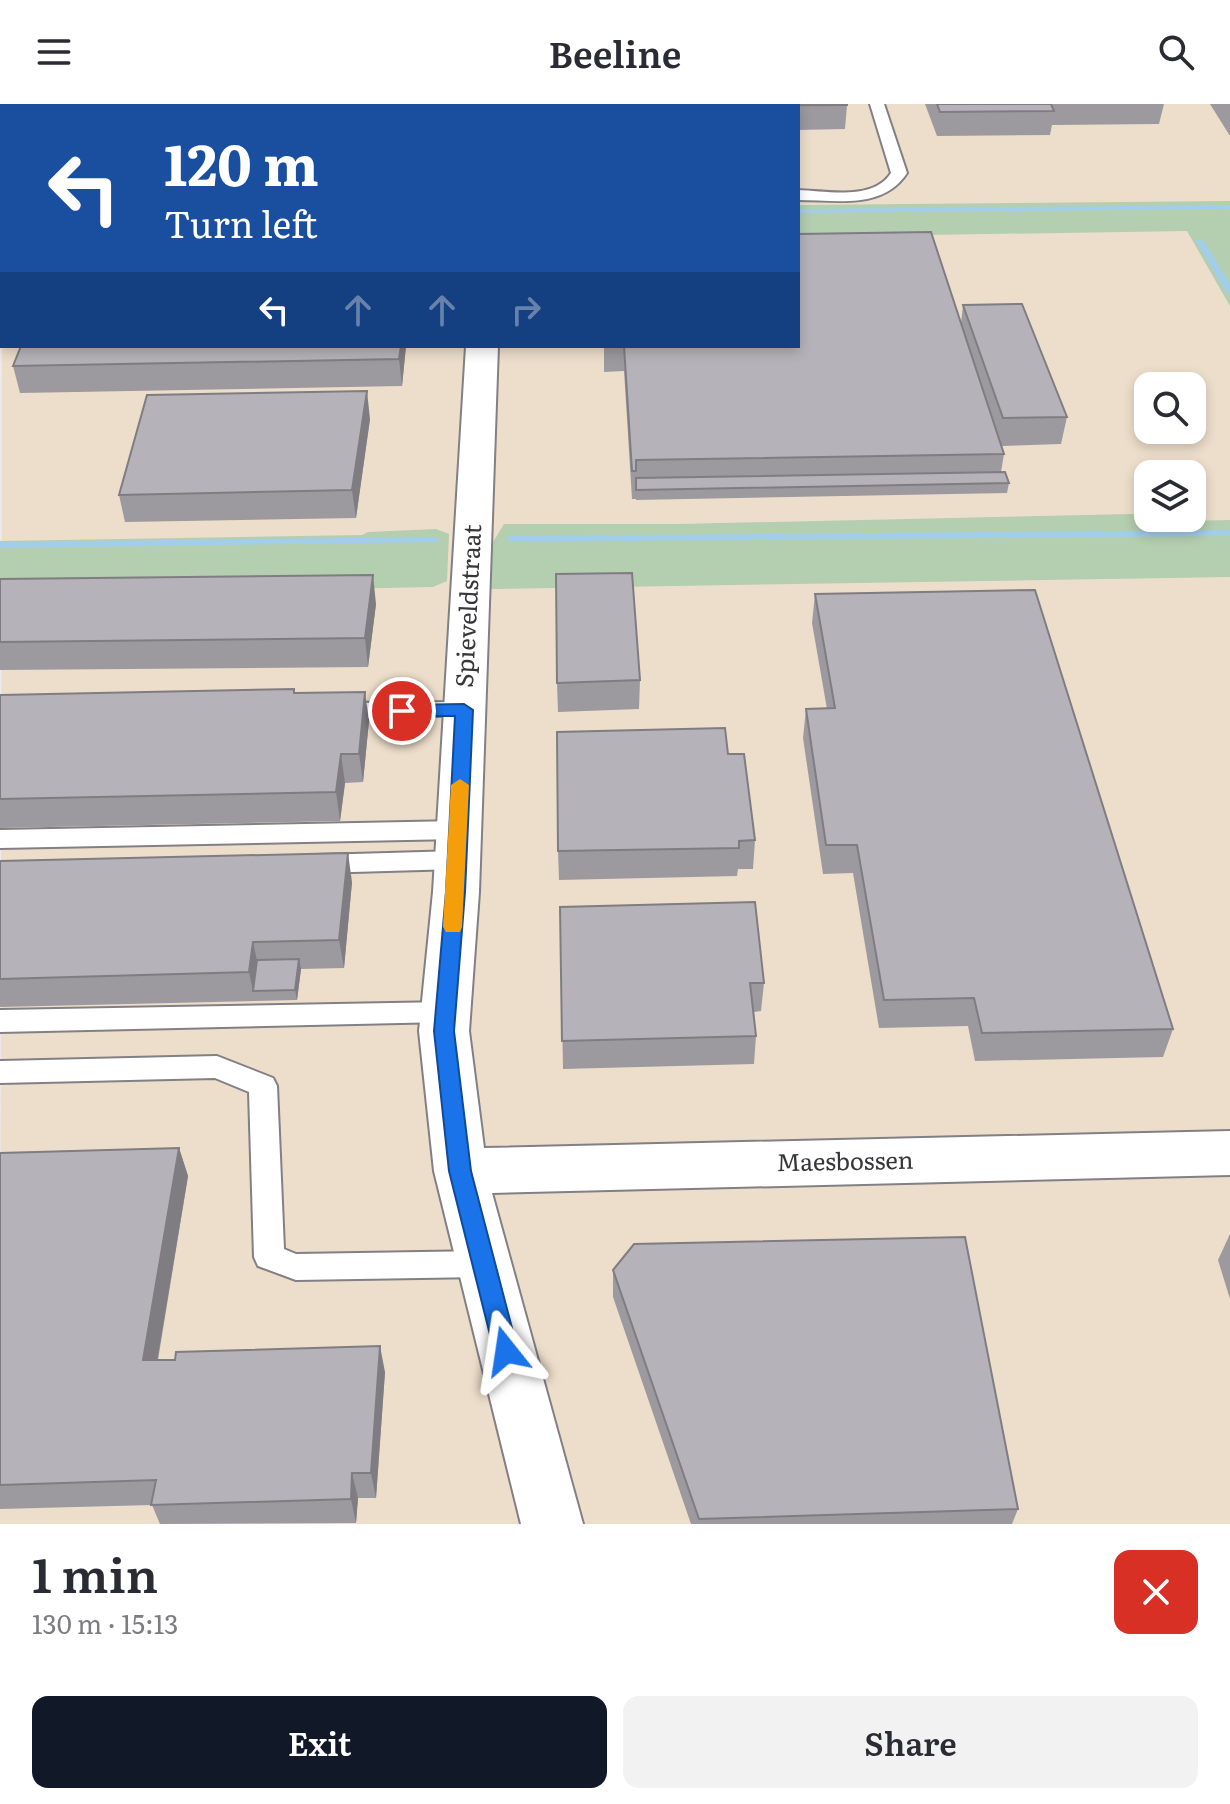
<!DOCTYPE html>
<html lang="en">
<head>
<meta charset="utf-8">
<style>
  :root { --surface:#fff; --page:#f2f2f3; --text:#2b2b33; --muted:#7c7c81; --accent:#111827 }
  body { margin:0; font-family:Literata,serif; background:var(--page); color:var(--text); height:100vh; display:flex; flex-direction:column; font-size:30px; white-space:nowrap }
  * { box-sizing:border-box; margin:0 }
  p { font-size:26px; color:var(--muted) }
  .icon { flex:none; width:44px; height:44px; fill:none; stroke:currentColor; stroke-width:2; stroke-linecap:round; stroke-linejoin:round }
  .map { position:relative; height:1420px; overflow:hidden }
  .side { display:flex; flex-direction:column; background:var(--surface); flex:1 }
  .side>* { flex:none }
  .hud { position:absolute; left:0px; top:0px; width:800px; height:244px; box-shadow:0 4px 12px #0003; background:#1a4fa0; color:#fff; overflow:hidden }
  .controls { position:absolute; left:1134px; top:268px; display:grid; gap:16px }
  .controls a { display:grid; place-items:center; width:72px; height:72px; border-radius:16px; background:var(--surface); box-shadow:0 4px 12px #0003; font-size:40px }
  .pin { position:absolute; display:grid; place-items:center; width:68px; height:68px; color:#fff; margin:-34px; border:4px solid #fff; border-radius:50%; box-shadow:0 2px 8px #0007 }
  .me { position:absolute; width:88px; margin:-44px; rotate:345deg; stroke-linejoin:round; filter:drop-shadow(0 0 6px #0008) }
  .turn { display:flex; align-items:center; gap:28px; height:168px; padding:0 32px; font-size:36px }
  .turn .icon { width:104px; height:104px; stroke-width:2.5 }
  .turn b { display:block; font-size:56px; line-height:68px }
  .lanes { display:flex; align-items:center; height:76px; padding:0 32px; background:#0003; justify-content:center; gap:40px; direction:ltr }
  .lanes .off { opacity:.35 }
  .round { display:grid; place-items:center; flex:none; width:84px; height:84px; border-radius:16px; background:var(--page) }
  .head { display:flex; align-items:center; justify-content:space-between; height:136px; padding:0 32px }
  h1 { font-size:48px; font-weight:600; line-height:60px }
  .cta { display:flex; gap:16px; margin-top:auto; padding:16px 32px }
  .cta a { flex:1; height:92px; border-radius:16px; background:var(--accent); color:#fff; font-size:32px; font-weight:600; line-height:92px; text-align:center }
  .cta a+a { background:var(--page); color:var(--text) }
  header { display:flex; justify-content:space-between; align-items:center; height:104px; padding:0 32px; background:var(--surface); font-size:36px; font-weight:600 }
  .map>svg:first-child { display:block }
  .industrial { fill:#eddecb; fill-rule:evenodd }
  .green { fill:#b4ceb0 }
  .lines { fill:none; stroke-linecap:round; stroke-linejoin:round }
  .stream { fill:#a3ceea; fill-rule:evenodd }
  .lane-casing { stroke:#827f85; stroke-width:4 }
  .street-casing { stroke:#827f85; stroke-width:4 }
  .lane { fill:#fff; fill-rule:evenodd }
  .street { fill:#fff; fill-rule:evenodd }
  .wall { fill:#9c9a9f }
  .shaded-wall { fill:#7f7d82 }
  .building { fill:#b5b3b9; stroke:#7f7d82; stroke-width:2 }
  .route { fill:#1a73e8; stroke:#114b97; stroke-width:2 }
  .slow { fill:#f59e0b }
  .labels { text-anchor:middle; stroke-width:7; stroke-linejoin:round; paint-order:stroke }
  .street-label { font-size:24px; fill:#373639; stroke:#fff }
</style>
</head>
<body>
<header><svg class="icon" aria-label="menu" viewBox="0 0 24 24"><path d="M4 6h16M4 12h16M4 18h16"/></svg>Beeline<svg class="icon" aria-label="search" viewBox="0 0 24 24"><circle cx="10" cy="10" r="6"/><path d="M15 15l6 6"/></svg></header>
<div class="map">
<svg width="1230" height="1420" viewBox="0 0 1230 1420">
  <rect width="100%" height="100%" fill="#ece9ef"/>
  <path class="industrial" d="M90 0H1230V1420H0L2 207V242H798V2ZM1148 282H1192V326H1148ZM1148 370H1192V414H1148Z"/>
  <path class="green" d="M1230 97V202L1187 127 798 133V101Z
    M1132 410 1183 417 1230 416V473L490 485V443L504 420H678Z
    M436 425 449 430 447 477 433 483 0 492V437L362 431 368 428Z"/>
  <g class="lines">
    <path class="stream" d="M73 0H81L80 2H72Z
      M0 55H2V60H0Z
      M1230 101V105L798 109V105Z
      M1197 135 1204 137 1230 181V191L1226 188 1196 137Z
      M2 190V200L0 201V191Z
      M1230 426V432L511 438 506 435 511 432Z
      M434 433 439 436 438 438 0 444V438Z"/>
    <g class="lane-casing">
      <path id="lane" d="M541 0H555V2H541Z
        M870 0H884L907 69C883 106 836 96 798 96V86C827 87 873 97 891 69Z
        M464 598 472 601 475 606 472 611 334 615 326 612 323 607 326 602 334 599Z
        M458 717 467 720 470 726 467 732 458 735 0 744V726Z
        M457 747 466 750 469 756 466 762 457 765 318 769 309 766 306 760 309 754 318 751Z
        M446 898 455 901 459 908 455 915 446 918 0 928V906Z
        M217 952 273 974 277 982 284 1145 296 1150 483 1147 494 1151 498 1160 494 1169 483 1173 296 1176 258 1162 254 1153 249 988 215 974 0 979V957Z"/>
    </g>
    <g class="street-casing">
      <path id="street" d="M482 0H508V2H482Z
        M466 242H498L479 788 469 927 484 1044 1230 1027V1071L492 1089 583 1420H521L434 1067 419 927 433 788Z"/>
    </g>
    <use href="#lane" class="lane"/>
    <use href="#street" class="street"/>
  </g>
  <path class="wall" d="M656 0H847V1L845 25 798 26V2H657Z
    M925 0H1164L1159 20 1052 21 1050 31 937 32Z
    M1210 0H1230V32Z
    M963 201 1067 313 1061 340 1001 342 1004 350 1001 368 1009 379 1007 389 636 396V393V395H632L624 267 604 268V242H798L961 219Z
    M21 242H406L402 282 20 289 13 262Z
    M370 315 356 414 125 418 119 391Z
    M0 475 376 500 368 563 0 566Z
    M815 490 1173 925 1163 953 975 957 968 922 879 924 853 769 823 770 803 634 806 605H827L812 519Z
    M640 576 639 605 558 608 557 579Z
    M295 589 369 617 363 678 345 679 340 717 0 724V591Z
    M728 650 755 736 753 765H738L737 772 559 776 558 747Z
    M0 757 352 778 344 864 301 865 297 896 0 903Z
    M560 803 764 879 761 907 754 908 756 932 754 960 563 965Z
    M179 1044 188 1072 158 1256 385 1268 376 1394H358L356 1419 160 1420 152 1401 0 1405V1049Z
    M1230 1130V1195L1218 1156Z
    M613 1166 1018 1405 1012 1420H691L613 1193Z"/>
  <path class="shaded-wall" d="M401 242H406L402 282 399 255Z
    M367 287 370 315 356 414 352 386Z
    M373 471 376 500 368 563 365 534Z
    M365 588 369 617 363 678 359 650Z
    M341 650 345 679 340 717 336 688Z
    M348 749 352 778 344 864 339 836Z
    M253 838 259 866 253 887 249 868Z
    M299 855 301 865 297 896 295 886Z
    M179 1044 188 1072 153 1282 143 1256Z
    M380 1242 385 1268 376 1394 371 1369Z
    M352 1369 358 1394 356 1419 351 1395Z"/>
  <path class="building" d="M193 0H427L426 2H193Z
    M659 0H847V1L660 2Z
    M937 0H1051L1054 7 940 8Z
    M931 128 1004 350 636 356V367H632L624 242H798V130Z
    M1022 200 1067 313 1003 314 963 201Z
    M21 242H401L399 255 13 262Z
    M367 287 352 386 119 391 147 291Z
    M1005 368 1009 379 636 386V374Z
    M632 469 640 576 557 579 556 470Z
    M373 471 365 534 0 538V475Z
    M1035 486 1173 925 982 929 974 894 884 896 857 741H826L806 605 835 604 815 490Z
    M294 585V589L365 588 359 650H341L336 688 0 695V591Z
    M725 624 728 650H744L755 736 739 737V744L558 747 557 628Z
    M348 749 339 836 253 838 249 868 0 875V757Z
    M755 798 764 879H750L756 932 562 937 560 803Z
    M299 855 295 886 253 887 257 856Z
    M179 1044 143 1256H175L176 1248 380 1242 371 1369H352L351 1395 151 1401 156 1376 0 1381V1049Z
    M965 1133 1018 1405 699 1415 613 1166 634 1140Z"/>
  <path class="route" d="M464 600 473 606 465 788 454 927 471 1067 518 1247 514 1254 506 1258 497 1254 494 1247 449 1067 434 927 446 788 455 612H402L394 607 402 601Z"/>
  <path class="slow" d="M460 675 469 681 462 823 460 828H446L443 823 451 681Z"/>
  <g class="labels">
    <g class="street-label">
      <text transform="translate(469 502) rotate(-87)" y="8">Spieveldstraat</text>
      <text transform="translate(845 1058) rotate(-1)" y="8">Maesbossen</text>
    </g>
  </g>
</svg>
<div class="controls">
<a><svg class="icon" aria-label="search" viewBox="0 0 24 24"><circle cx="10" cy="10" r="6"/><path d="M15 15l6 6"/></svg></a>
<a><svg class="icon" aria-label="layers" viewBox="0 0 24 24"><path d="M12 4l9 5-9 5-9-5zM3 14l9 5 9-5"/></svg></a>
</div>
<div class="pin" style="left:402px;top:607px;background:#d93025"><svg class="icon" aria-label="arrive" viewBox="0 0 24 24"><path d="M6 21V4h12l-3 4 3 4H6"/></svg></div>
<svg class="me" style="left:506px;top:1247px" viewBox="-20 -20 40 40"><path d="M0-17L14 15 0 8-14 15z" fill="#1a73e8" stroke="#fff" stroke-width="4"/></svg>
<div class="hud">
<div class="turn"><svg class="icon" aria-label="left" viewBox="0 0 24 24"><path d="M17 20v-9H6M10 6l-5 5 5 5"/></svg><div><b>120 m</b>Turn left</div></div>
<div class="lanes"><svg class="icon" aria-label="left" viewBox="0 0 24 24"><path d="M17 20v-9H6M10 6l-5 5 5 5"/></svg><svg class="icon off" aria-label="ahead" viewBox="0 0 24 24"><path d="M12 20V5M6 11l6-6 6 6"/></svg><svg class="icon off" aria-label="ahead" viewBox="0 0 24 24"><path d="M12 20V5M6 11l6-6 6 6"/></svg><svg class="icon off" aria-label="right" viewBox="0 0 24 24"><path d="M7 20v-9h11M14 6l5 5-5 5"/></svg></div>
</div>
</div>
<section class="side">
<div class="head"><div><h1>1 min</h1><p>130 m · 15:13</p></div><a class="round" style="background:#d93025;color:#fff"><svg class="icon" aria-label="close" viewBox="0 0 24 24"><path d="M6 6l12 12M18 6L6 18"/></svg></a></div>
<div class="cta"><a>Exit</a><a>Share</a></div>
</section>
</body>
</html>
